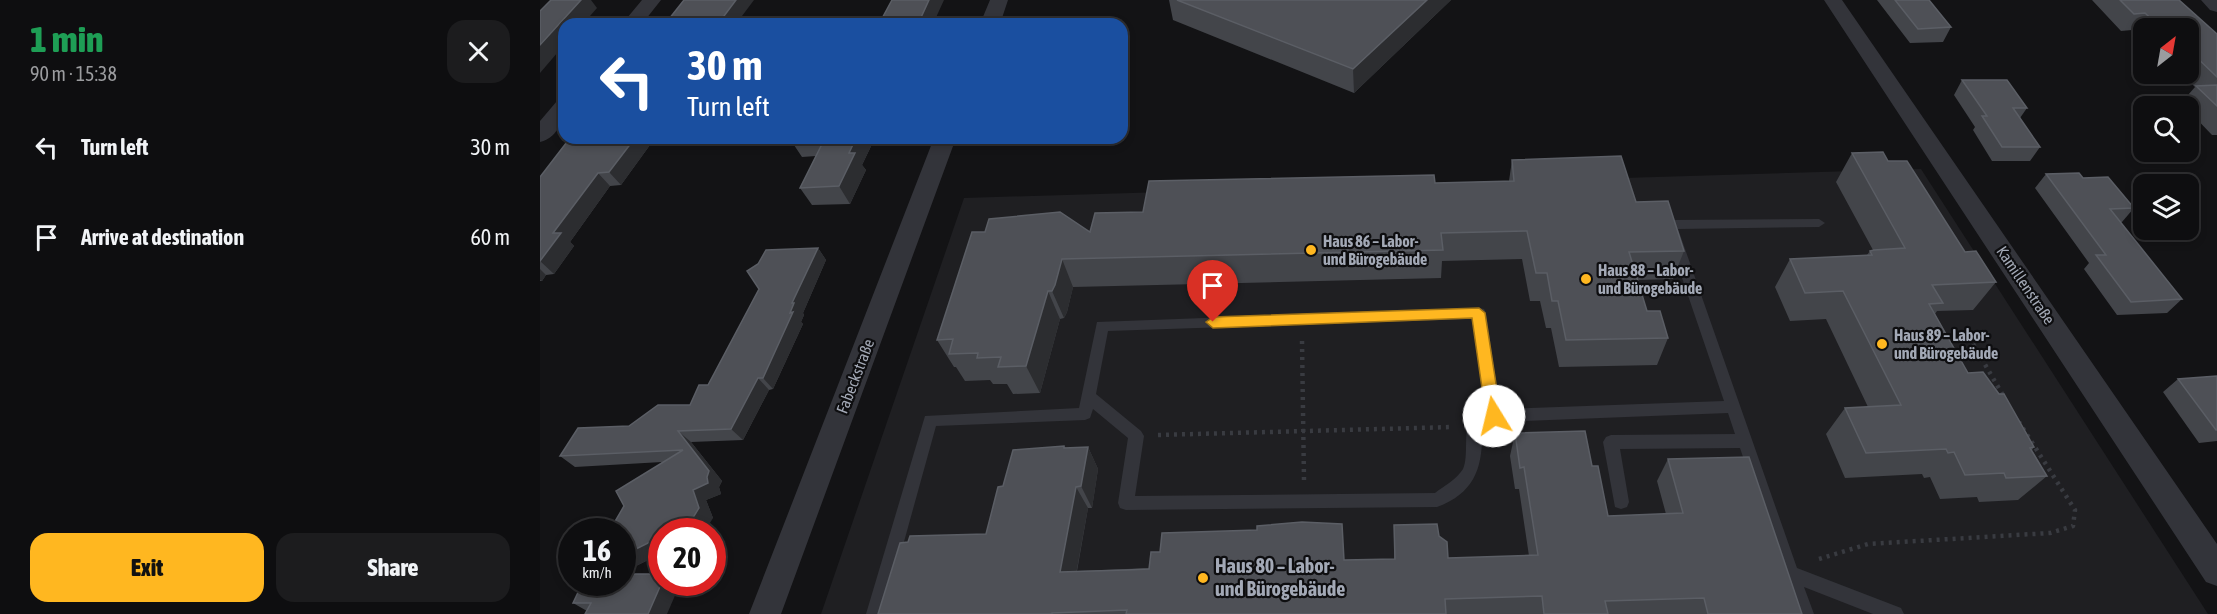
<!DOCTYPE html>
<html lang="en">
<head>
<meta charset="utf-8">
<style>
  :root { --surface:#0e0e10; --page:#1c1c1e; --text:#f1f3f6; --muted:#9b9c9f; --line:#2e2e30; --accent:#ffb720 }
  body { margin:0; font-family:"Asap Condensed",sans-serif; background:var(--page); color:var(--text); height:100vh; display:flex; flex-direction:column; font-size:22px; white-space:nowrap }
  * { box-sizing:border-box; margin:0 }
  p { font-size:20px; color:var(--muted) }
  .icon { flex:none; width:33px; height:33px; fill:none; stroke:currentColor; stroke-width:2; stroke-linecap:round; stroke-linejoin:round }
  .map { position:relative; flex:1; overflow:hidden }
  .side { display:flex; flex-direction:column; background:var(--surface); width:540px }
  .side>* { flex:none }
  .banner { position:absolute; left:18px; top:18px; width:570px; height:126px; border-radius:18px; box-shadow:0 3px 9px #0003,0 0 0 2px var(--line); background:#1a4fa0; color:#fff; overflow:hidden }
  .needle { width:39px; rotate:31deg }
  .controls { position:absolute; left:1593px; top:18px; display:grid; gap:12px }
  .controls a { display:grid; place-items:center; width:66px; height:66px; border-radius:12px; background:var(--surface); box-shadow:0 3px 9px #0003,0 0 0 2px var(--line); font-size:30px }
  .speed { position:absolute; left:18px; top:518px; display:flex; gap:12px; font-size:30px; font-weight:700; text-align:center }
  .speed>* { display:grid; place-content:center; width:78px; height:78px; border-radius:50%; background:var(--surface); box-shadow:0 3px 9px #0003,0 0 0 2px var(--line); line-height:1 }
  .speed small { font-size:15px; font-weight:400 }
  .speed .limit { border:9px solid #d22; background:#fff; color:#111 }
  .pin { position:absolute; display:grid; place-items:center; width:51px; height:51px; color:#fff; margin:-62px -26px; border-radius:50% 50% 50% 0; rotate:-45deg; box-shadow:0 0 6px #0007 }
  .pin .icon { rotate:45deg }
  .me { position:absolute; width:66px; margin:-33px; rotate:351deg; stroke-linejoin:round; filter:drop-shadow(0 0 4px #0008) }
  .turn { display:flex; align-items:center; gap:21px; height:126px; padding:0 30px; font-size:27px }
  .turn .icon { width:78px; height:78px; stroke-width:2.5 }
  .turn b { display:block; font-size:42px; line-height:51px }
  .round { display:grid; place-items:center; flex:none; width:63px; height:63px; border-radius:18px; background:var(--page) }
  .overview { display:flex; align-items:center; justify-content:space-between; height:102px; padding:0 30px }
  h1 { font-size:36px; font-weight:800; line-height:45px; color:#1e9e55 }
  .button { display:flex; gap:12px; margin-top:auto; padding:12px 30px }
  .button a { flex:1; height:69px; border-radius:18px; background:var(--accent); color:#111; font-size:24px; font-weight:800; line-height:69px; text-align:center }
  .button a+a { background:var(--page); color:var(--text) }
  ul { padding:0; list-style:none }
  li { display:flex; align-items:center; gap:18px; height:90px; padding:0 30px }
  li div { flex:1 }
  li b { display:block; font-size:22px }
  li em { font-style:normal }
  main { display:flex; flex:1; min-height:0 }
  .map>svg:first-child { display:block }
  .built { fill:#1f1f22 }
  .lines { fill:none; stroke-linecap:round; stroke-linejoin:round }
  .path { stroke:#393b41; stroke-width:4.5; stroke-dasharray:3 5; stroke-linecap:butt }
  .service { fill:#33343a; fill-rule:evenodd }
  .minor { fill:#33343a; fill-rule:evenodd }
  .wall { fill:#43454a }
  .shaded-wall { fill:#2c2d30 }
  .building { fill:#4e5056; stroke:#5b5e65; stroke-width:1.5 }
  .route { fill:#ffb720; stroke:#a67715; stroke-width:1.5 }
  .poi-dot { fill:#ffb720; stroke:#0e0e10; stroke-width:2 }
  .labels { text-anchor:middle; stroke-width:4.5; stroke-linejoin:round; paint-order:stroke }
  .poi-label { font-size:16px; font-weight:bold; fill:#a3a9b6; stroke:#0e0e10; text-anchor:start }
  .street-label { font-size:16px; fill:#a3a9b6; stroke:#0e0e10 }
  .near-poi-label { font-size:20px; font-weight:bold; fill:#a3a9b6; stroke:#0e0e10; text-anchor:start }
</style>
</head>
<body>
<main>
<section class="side">
<div class="overview"><div><h1>1 min</h1><p>90 m · 15:38</p></div><a class="round"><svg class="icon" aria-label="close" viewBox="0 0 24 24"><path d="M6 6l12 12M18 6L6 18"/></svg></a></div>
<ul>
<li><svg class="icon" aria-label="left" viewBox="0 0 24 24"><path d="M17 20v-9H6M10 6l-5 5 5 5"/></svg><div><b>Turn left</b></div><em>30 m</em></li>
<li><svg class="icon" aria-label="arrive" viewBox="0 0 24 24"><path d="M6 21V4h12l-3 4 3 4H6"/></svg><div><b>Arrive at destination</b></div><em>60 m</em></li>
</ul>
<div class="button"><a>Exit</a><a>Share</a></div>
</section>
<div class="map">
<svg width="1677" height="614" viewBox="0 0 1677 614">
  <rect width="100%" height="100%" fill="#131315"/>
  <path class="built" d="M1381 169 1668 614H281L424 198Z"/>
  <g class="lines">
    <path class="path" d="M762 341 764 480
      M1433 344 1464 397
      M618 435 913 427
      M1279 559 1328 544 1510 533 1533 526 1535 510 1479 422"/>
    <path class="service" d="M1279 219 1285 223 1279 227 1138 229 1257 568 1361 608 1364 614H1333L1264 587 1274 614H1256L1200 448 1080 449 1089 502 1087 507 1081 509 1075 507 1063 442 1066 437 1071 435 1195 434 1188 413 956 422 942 430C943 467 935 493 897 507L586 510 580 508 578 503 588 438 553 409 550 418 545 420 396 426 344 614H326L385 416 539 408 557 322 939 308 944 309 946 313 960 409 1184 401 1124 225 1130 220ZM933 319 946 413C941 416 933 418 930 422 923 429 929 457 923 469 917 479 904 486 895 493L595 496 604 436 601 431 556 394 568 331Z"/>
    <path class="minor" d="M102 0H121L102 24H82Z
      M450 0H468L460 24H440Z
      M1284 0H1302L1677 544V586L1666 582Z
      M1661 0H1677V12L1670 10Z
      M24 99C24 117 20 137 0 142V121L17 101Z
      M394 138H416L241 614H209Z"/>
  </g>
  <path class="wall" d="M629 0H911L814 93 633 20Z
    M1337 0H1389L1411 27 1403 42 1370 43Z
    M1552 0H1639L1677 34V135H1672L1648 110V106H1645L1641 103 1655 87 1642 74H1648V28H1604V42L1592 30 1581 31Z
    M1422 80 1487 108 1480 118 1500 147 1490 161H1452L1433 130 1435 127 1414 95Z
    M30 138H115L81 185 70 186 30 242 34 246 14 274 6 275 2 281H0V177Z
    M335 138 322 165 326 170 310 204 272 205 260 188 276 156 262 157 250 139Z
    M1312 153 1348 161 1425 252 1456 282 1433 310 1397 311 1395 314 1428 373 1494 447 1492 450 1507 476 1478 500 1439 502 1437 497 1400 499 1390 477 1384 478 1382 474 1305 478 1286 434 1305 408 1328 407 1286 319 1250 321 1235 287 1250 259 1327 255 1330 251 1333 250 1296 182Z
    M972 160 1096 202 1144 251 1133 279 1097 280 1107 311 1128 338 1117 365 1019 367 1011 328H1006L1000 301H990L982 259 902 261 901 278 533 287 527 312 524 318 520 319 500 393 473 394 467 384H453L450 380 425 381 416 367H414L397 340 550 232 603 212 895 183 969 181Z
    M1506 174 1543 178 1594 208 1582 222 1580 223 1642 299 1627 313 1577 315 1544 269 1549 263 1495 188Z
    M278 248 286 260 263 313 264 315 261 322 263 324 233 389 229 390 203 440 151 442 182 481 179 487 181 494 166 500 173 518 122 531V553L82 573V531L73 525 122 462 35 467 20 456 89 426 150 405 168 385 219 289Z
    M1677 376V441L1659 443 1623 392 1638 379Z
    M975 433 1052 466 1068 516 1126 514 1117 481 1128 459 1262 614H338L368 542 446 534 463 486 524 446 526 448 548 447 558 469 552 508H548L537 571 804 560 854 559V525L899 536 908 558 989 556 979 489H975L970 456Z
    M32 547V556L24 551Z
    M140 584 47 611 33 603Z"/>
  <path class="shaded-wall" d="M41 0H51L57 8 43 24H24V45L0 73V45Z
    M196 0H214L196 24H178Z
    M389 0H404L393 24H378Z
    M887 0H911L814 93 813 69Z
    M95 138H115L81 185 69 172Z
    M316 138H335L322 165 326 170 310 204 299 186 309 153Z
    M58 173 70 186 30 242 34 246 14 274 0 261 13 233Z
    M278 248 286 260 263 313 264 315 261 322 263 324 233 389 223 378 250 313 252 303Z
    M522 259 533 287 527 312 524 318 512 291Z
    M0 269 6 275 2 281 0 280Z
    M508 291 520 319 500 393 486 366Z
    M218 378 229 390 203 440 191 429Z
    M138 431 151 442 182 481 179 487 181 494 166 500 173 518 165 531H132L153 490Z
    M548 447 558 469 552 508 541 486Z
    M536 487 548 508 533 591 520 572Z
    M122 536V553L82 573V556Z
    M122 582H137L140 584 127 614H108Z"/>
  <path class="building" d="M11 0H41L0 45V11Z
    M144 0H196L178 24H125Z
    M352 0H389L378 24H339Z
    M637 0H887L813 69Z
    M1355 0H1389L1411 27 1378 29Z
    M1580 0H1639L1677 34V77L1648 49V28H1621L1605 13 1594 14Z
    M1422 80H1467L1487 108H1473L1500 147H1462L1442 116H1447Z
    M1677 85V106L1656 86Z
    M30 138H95L69 172 58 173 13 233H21L0 261V177Z
    M251 138H316L309 153H315L299 186 260 188 285 138 250 139Z
    M1343 152 1348 161H1367L1425 252 1436 251 1456 282 1392 285 1403 303 1389 304 1428 373 1443 372 1459 394H1464L1494 447 1490 448 1507 476 1466 478 1464 473 1425 475 1414 452 1408 453 1406 449 1326 453 1305 408 1361 405 1303 291 1265 293 1250 259 1332 255 1330 251 1334 250 1365 248 1312 153Z
    M1081 156 1096 202 1128 201 1144 251 1089 252 1107 311H1120L1128 338 1026 340 1018 301H1012L1007 273H996L987 231 901 233 903 250 522 259 515 285 512 291H508L486 366 458 367 461 357 437 358 438 353 409 354 413 339 397 340 432 232H445L449 219 520 212 550 232 555 213 603 212 609 181 894 175 895 183 974 181 972 160Z
    M1539 173 1543 178 1568 177 1594 208 1570 209 1642 299 1591 302 1556 255H1566L1506 174Z
    M278 248 252 303H254L250 313 253 312 223 378H218L191 429 138 431 169 471 167 477 168 483 153 490 159 508 151 521 132 531H122V536L82 556V531H62L73 525 84 506 76 491 143 450 20 456 38 428 89 426 118 405H150L159 385H168L219 289 207 271 218 264 226 250Z
    M1677 376V430H1676L1638 379Z
    M1045 431 1052 466H1058L1068 516 1143 513 1128 459 1209 457 1262 614H1168L1164 598 1065 601 1068 614H1004L1002 596 905 599 906 614H586L587 610 512 613V614H338L360 543 368 542 370 536 446 534 458 487 463 486 473 450 524 446V448L548 447 541 486 536 487 520 572 586 570 609 569 611 552H620L622 533 717 530V526L762 522 802 524 804 560 855 559 854 525 897 524 899 536 907 542 908 558 998 555 984 467 980 468 975 433Z
    M32 547V551H24Z
    M82 574H122V582L108 614H45L51 603H33L43 582H82Z"/>
  <path class="route" d="M939 308 945 313 961 416 954 422 946 416 932 318 673 328 666 322 673 317Z"/>
  <g class="poi-dot">
    <circle cx="771" cy="250" r="6"/>
    <circle cx="1046" cy="279" r="6"/>
    <circle cx="1342" cy="344" r="6"/>
    <circle cx="663" cy="578" r="6"/>
  </g>
  <g class="labels">
    <g class="poi-label">
      <text x="783" y="247">Haus 86 – Labor-<tspan x="783" dy="18">und Bürogebäude</tspan></text>
      <text x="1058" y="276">Haus 88 – Labor-<tspan x="1058" dy="18">und Bürogebäude</tspan></text>
      <text x="1354" y="341">Haus 89 – Labor-<tspan x="1354" dy="18">und Bürogebäude</tspan></text>
    </g>
    <g class="street-label">
      <text transform="translate(1486 285) rotate(56)" y="6">Kamillenstraße</text>
      <text transform="translate(315 376) rotate(-69)" y="6">Fabeckstraße</text>
    </g>
    <g class="near-poi-label">
      <text x="675" y="573">Haus 80 – Labor-<tspan x="675" dy="23">und Bürogebäude</tspan></text>
    </g>
  </g>
</svg>
<div class="controls">
<a><svg class="needle" viewBox="-14 -14 28 28"><path d="M0-13l5 13h-10z" fill="#e53935"/><path d="M0 13l5-13h-10z" fill="#9b9c9f"/></svg></a>
<a><svg class="icon" aria-label="search" viewBox="0 0 24 24"><circle cx="10" cy="10" r="6"/><path d="M15 15l6 6"/></svg></a>
<a><svg class="icon" aria-label="layers" viewBox="0 0 24 24"><path d="M12 4l9 5-9 5-9-5zM3 14l9 5 9-5"/></svg></a>
</div>
<div class="speed"><div>16<small>km/h</small></div><div class="limit">20</div></div>
<div class="pin" style="left:673px;top:322px;background:#d93025"><svg class="icon" aria-label="arrive" viewBox="0 0 24 24"><path d="M6 21V4h12l-3 4 3 4H6"/></svg></div>
<svg class="me" style="left:954px;top:416px" viewBox="-20 -20 40 40"><circle r="19" fill="#fff"/><path d="M0-13L10 11 0 6-10 11z" fill="#ffb720"/></svg>
<div class="banner">
<div class="turn"><svg class="icon" aria-label="left" viewBox="0 0 24 24"><path d="M17 20v-9H6M10 6l-5 5 5 5"/></svg><div><b>30 m</b>Turn left</div></div>
</div>
</div>
</main>
</body>
</html>
